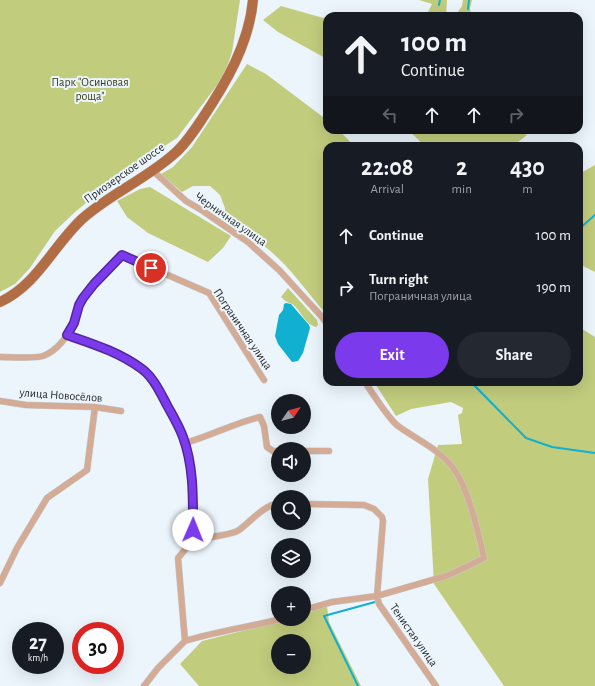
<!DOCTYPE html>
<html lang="en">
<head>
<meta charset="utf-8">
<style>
  :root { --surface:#171b24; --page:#242831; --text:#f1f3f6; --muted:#9ea1a6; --accent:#7c3aed }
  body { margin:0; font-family:"Alegreya Sans",sans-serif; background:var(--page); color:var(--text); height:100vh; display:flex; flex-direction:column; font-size:15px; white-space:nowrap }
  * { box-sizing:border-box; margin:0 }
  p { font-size:13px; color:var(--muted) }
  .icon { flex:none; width:22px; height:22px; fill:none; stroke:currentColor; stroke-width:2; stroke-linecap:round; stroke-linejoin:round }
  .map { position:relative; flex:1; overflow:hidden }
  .panel { position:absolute; left:323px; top:142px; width:260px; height:244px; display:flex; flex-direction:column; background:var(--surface); border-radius:12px; box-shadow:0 4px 16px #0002 }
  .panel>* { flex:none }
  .top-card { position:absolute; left:323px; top:12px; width:260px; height:122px; border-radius:12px; box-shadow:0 4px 16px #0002; background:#171b24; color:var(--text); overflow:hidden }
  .needle { width:26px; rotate:55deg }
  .tools { position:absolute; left:271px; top:394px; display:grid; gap:8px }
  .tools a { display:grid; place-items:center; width:40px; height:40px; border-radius:50%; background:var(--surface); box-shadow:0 4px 16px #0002; font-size:20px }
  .speed { position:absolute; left:12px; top:622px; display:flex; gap:8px; font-size:20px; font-weight:700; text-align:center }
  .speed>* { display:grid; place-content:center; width:52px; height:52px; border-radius:50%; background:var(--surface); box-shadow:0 4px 16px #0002; line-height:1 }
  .speed small { font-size:10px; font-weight:400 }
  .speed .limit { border:6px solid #d22; background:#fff; color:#111 }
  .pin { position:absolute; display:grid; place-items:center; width:34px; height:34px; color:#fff; margin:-17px; border:2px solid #fff; border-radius:50%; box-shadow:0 1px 4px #0007 }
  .me { position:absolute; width:44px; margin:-22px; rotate:1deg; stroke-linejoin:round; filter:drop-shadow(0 0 3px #0008) }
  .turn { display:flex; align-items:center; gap:14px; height:84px; padding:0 12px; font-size:18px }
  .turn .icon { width:52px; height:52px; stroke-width:2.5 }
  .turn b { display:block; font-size:28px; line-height:34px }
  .lanes { display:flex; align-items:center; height:38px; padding:0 12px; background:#0003; justify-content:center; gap:20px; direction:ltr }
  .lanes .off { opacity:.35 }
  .eta { display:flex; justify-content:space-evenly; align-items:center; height:68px; text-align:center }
  .eta b { font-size:24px; font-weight:600; line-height:28px }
  .primary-button { display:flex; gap:8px; margin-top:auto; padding:8px 12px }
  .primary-button a { flex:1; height:46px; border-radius:24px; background:var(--accent); color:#fff; font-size:16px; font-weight:600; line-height:46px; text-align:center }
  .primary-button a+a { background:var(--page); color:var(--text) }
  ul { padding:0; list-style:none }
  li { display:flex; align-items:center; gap:12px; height:52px; padding:0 12px }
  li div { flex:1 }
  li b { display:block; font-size:15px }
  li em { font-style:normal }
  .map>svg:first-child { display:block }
  .green { fill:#c2cc7d; fill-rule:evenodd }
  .water { fill:#11b0d1 }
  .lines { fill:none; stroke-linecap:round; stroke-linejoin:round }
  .stream { stroke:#11b0d1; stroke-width:2 }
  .street-casing { stroke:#c7cfd5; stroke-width:7 }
  .primary-casing { stroke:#c7cfd5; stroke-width:11 }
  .street { stroke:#d4ac96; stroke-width:6 }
  .primary { stroke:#b36d45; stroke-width:10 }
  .route-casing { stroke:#51269a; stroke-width:10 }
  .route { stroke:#7c3aed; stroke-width:7 }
  .labels { text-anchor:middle; stroke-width:4; stroke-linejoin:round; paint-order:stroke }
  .park-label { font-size:12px; fill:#393d14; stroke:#ecf5fc }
  .street-label { font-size:12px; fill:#1e2224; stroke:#ecf5fc }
</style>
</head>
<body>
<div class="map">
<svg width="595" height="686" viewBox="0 0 595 686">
  <rect width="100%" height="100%" fill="#ecf5fc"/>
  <path class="green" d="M0 0H240L232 52 224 76 177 138 123 173 75 212 55 231 30 268 15 284 0 292Z
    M419 0H447L446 16H403L407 12 427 14 432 4Z
    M463 0H472L470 8 471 16H455L462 6Z
    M281 6 327 19V59L278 32 263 20Z
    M247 64 266 74 327 120V130H339L354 146H327V315C310 296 295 274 277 257 261 242 242 231 224 220L225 208 220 195 210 186H193L182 192 161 174 173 167 192 147Z
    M408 130H520L527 135 513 146H425Z
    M595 165V272L579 264V174Z
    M150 187 231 236 223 248 208 262 148 233 127 217 117 201 140 189Z
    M288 288 317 320 318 325 316 327C303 323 302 311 292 304 287 302 285 301 281 297Z
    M579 327 595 337V686H504L434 584 428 479 438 445 462 444 458 415 462 413 463 408 451 402 411 409 396 416 374 382H579Z
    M327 606 329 622 361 686H199L180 664 202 641 290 619H304V614ZM278 641H304V667H278Z"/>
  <path class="water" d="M286 303 291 304 309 325 310 328 303 353 298 361 292 362 278 344 275 336 279 315 283 310 284 304Z"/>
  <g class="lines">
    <path class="stream" d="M439 5 440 0
      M468 9 469 0
      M411 16V14
      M438 16V15
      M579 229 595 215
      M471 382 526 438 552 447 595 453
      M358 686 324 616 375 602"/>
    <g class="street-casing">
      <path id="street" d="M152 170 186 201 203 211 248 242 279 270 322 317 327 324
        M67 335 118 354 145 371 162 396 183 435 190 463 193 487V540L178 558 185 641 158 668 144 686
        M0 357C11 357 33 359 43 356 57 351 68 336 73 324 77 315 78 306 83 298 93 282 108 268 122 255L209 293 264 380
        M0 401 26 405 95 407 121 411
        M185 443C211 436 234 423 260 417L264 426 267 447 273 451H278
        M304 451H329
        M304 504 364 505 374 509 382 517 383 521 377 596 379 604 436 686
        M193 540C203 538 233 535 239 530 249 523 265 504 278 504
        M0 583 17 548 47 498 87 470 95 407
        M304 610 332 602 377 596 446 576 468 566 484 558C478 532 468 484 450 464 435 447 416 439 398 426 388 418 373 394 365 382
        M185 641C217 631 250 627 281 619"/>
    </g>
    <g class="primary-casing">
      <path id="primary" d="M0 302C37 285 53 246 82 219 110 194 146 179 174 154 185 145 194 131 202 119 226 83 249 44 253 0"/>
    </g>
    <use href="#street" class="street"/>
    <use href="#primary" class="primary"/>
  </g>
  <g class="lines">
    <g class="route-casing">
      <path id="route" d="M151 268 122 255 94 284 83 298 79 305 74 323 67 335C93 344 119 352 142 369 154 378 161 394 168 407 173 416 179 426 183 437 194 467 193 499 193 530"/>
    </g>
    <use href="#route" class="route"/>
  </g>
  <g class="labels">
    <g class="park-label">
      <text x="90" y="86">Парк "Осиновая<tspan x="90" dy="14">роща"</tspan></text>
    </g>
    <g class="street-label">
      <text transform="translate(124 173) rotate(-35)" y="4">Приозерское шоссе</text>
      <text transform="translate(231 219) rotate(35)" y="4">Черничная улица</text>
      <text transform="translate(243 329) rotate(56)" y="4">Пограничная улица</text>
      <text transform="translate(61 395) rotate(4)" y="4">улица Новосёлов</text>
      <text transform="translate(414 635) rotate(55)" y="4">Тенистая улица</text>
    </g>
  </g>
</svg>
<div class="tools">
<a><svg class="needle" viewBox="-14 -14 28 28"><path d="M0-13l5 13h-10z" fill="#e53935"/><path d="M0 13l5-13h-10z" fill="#9ea1a6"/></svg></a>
<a><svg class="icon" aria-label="sound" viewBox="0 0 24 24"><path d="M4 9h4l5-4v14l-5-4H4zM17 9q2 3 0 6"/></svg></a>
<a><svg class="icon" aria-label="search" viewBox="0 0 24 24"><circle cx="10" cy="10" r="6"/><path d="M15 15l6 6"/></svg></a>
<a><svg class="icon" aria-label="layers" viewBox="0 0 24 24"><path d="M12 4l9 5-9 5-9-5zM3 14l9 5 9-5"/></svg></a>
<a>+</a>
<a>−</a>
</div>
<div class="speed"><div>27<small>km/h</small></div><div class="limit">30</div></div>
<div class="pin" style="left:151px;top:268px;background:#d93025"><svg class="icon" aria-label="arrive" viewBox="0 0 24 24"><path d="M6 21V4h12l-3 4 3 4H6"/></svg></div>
<svg class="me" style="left:193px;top:530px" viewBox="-20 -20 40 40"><circle r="19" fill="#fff"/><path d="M0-13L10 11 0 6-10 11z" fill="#7c3aed"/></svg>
<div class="top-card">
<div class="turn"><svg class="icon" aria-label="ahead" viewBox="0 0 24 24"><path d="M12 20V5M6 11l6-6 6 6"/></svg><div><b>100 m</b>Continue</div></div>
<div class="lanes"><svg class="icon off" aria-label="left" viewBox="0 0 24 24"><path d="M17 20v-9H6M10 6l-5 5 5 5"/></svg><svg class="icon" aria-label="ahead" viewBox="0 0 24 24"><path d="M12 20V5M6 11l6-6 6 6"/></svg><svg class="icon" aria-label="ahead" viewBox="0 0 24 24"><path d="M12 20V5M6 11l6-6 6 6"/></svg><svg class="icon off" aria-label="right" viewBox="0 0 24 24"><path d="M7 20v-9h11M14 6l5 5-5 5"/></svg></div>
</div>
<section class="panel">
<div class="eta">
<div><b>22:08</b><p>Arrival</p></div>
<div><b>2</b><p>min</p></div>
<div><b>430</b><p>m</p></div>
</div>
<ul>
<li><svg class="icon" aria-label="ahead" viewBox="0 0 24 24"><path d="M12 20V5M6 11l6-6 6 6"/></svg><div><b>Continue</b></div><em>100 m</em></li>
<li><svg class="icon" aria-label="right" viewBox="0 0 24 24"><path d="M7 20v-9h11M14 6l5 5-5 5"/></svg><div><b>Turn right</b><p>Пограничная улица</p></div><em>190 m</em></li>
</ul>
<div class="primary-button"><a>Exit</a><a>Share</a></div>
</section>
</div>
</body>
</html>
